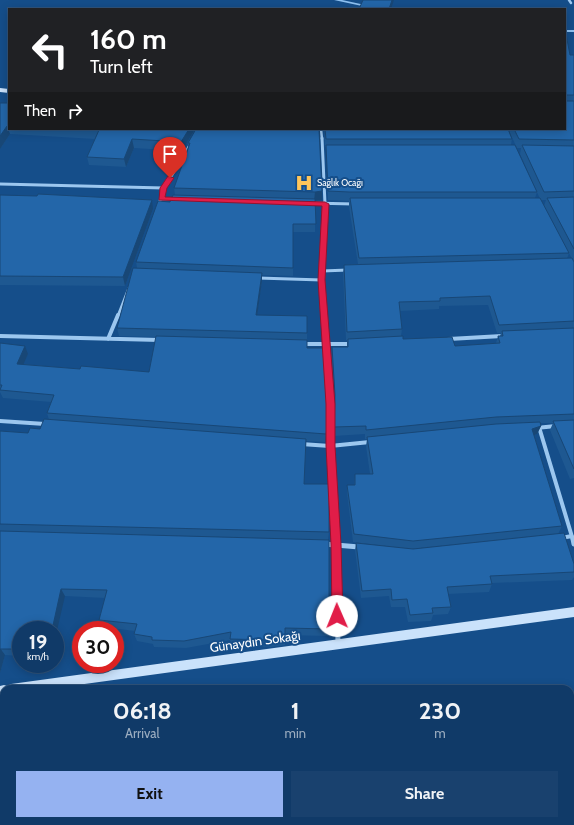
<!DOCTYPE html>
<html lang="en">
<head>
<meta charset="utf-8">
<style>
  :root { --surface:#103a68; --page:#19416e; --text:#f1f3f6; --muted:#9cadc0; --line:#30547c; --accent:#95b2f1 }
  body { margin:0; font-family:Cabin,sans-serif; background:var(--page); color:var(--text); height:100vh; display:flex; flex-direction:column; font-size:15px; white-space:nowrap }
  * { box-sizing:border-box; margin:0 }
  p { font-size:13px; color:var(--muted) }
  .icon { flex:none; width:22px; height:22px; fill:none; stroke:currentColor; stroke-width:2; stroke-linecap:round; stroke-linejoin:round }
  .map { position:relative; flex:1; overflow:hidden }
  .details { position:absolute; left:0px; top:685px; width:574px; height:140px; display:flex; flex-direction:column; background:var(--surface); border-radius:12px 12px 0 0; box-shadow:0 2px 10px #0003,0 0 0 1px var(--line) }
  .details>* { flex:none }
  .guide { position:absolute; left:8px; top:8px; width:558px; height:122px; border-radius:0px; box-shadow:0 2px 10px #0003,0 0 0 1px var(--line); background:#202124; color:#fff; overflow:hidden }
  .speed { position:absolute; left:12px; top:621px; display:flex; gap:8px; font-size:20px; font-weight:700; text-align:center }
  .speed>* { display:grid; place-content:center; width:52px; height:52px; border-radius:50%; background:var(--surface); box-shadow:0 2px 10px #0003,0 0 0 1px var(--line); line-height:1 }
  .speed small { font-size:10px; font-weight:400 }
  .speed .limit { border:6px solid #d22; background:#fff; color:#111 }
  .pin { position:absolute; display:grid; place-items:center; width:34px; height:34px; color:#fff; margin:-41px -17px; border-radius:50% 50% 50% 0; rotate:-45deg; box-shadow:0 0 4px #0007 }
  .pin .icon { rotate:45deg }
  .me { position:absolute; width:44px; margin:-22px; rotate:359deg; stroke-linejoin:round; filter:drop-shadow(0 0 3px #0008) }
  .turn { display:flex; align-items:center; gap:14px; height:84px; padding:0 16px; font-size:18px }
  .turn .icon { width:52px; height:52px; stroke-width:2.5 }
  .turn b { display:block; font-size:28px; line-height:34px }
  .then { display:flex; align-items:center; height:38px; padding:0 16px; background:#0003; gap:8px; font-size:15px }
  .eta { display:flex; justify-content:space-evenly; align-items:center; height:68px; text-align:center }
  .eta b { font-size:24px; font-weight:700; line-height:28px }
  .button { display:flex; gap:8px; margin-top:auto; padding:8px 16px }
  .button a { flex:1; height:46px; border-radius:0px; background:var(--accent); color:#111; font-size:16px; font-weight:700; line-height:46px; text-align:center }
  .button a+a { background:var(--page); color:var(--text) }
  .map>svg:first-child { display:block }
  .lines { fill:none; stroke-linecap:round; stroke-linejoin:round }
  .stream { fill:#8ec2f2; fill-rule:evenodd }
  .street-far3 { stroke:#9cc7ef; stroke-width:2.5 }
  .street-far2 { stroke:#9cc7ef; stroke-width:3 }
  .street-far1 { stroke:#9cc7ef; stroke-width:4 }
  .street { stroke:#9cc7ef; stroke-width:5 }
  .secondary { fill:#cae2fb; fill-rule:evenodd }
  .wall { fill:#1e5891; fill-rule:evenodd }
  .shaded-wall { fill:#184776 }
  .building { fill:#2366a9; stroke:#184776 }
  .route { fill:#e11d48; stroke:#92132f }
  .labels { text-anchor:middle; stroke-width:4; stroke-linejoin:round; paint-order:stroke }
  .far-poi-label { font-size:9px; fill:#fff; stroke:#154e8a; text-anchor:start }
  .near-street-label { font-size:13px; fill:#fff; stroke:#154e8a }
</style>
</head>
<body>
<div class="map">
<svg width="574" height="825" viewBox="0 0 574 825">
  <rect width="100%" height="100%" fill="#154e8a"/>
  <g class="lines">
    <path class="stream" d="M334 0H342L384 9H376Z
      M565 30H574V32H565Z"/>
    <path class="street-far3" d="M569 0 571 3
      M321 129 322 139"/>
    <path class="street-far2" d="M322 138 325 204 322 280 325 316
      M0 184 164 188
      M161 199H176
      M160 201 164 188 190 145
      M310 203 354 204
      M322 271 348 270
      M258 278 322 280
      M118 316 129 288"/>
    <path class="street-far1" d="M325 315 331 404 330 446 336 540
      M0 336 160 340
      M108 339 118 315
      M449 339 502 336
      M303 344H352
      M0 421 45 424
      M539 427 573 540
      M536 428 556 426
      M301 444 330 446 370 442
      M561 538 572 536"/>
    <path class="street" d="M336 539 338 644
      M573 539 574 544
      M324 544 359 547"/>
    <path class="secondary" d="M0 88 9 89V93L0 92Z
      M574 607V617L48 689H4V695L0 696V686L4 685 7 686 11 684Z"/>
  </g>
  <path class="wall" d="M565 34 570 55H574V478L570 479 550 430 553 423H540L541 426 537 434 534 435 562 526 558 534 574 564V577L572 580 492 583V584L489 592 448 594 451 607 448 614 433 615 431 621 408 622 405 607H391L389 596 361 598 355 550 356 543 413 549 515 538 411 549 353 542 347 493V485H354L355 474H370L366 446 367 439H365V434L334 436V404L331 356 332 347H347V340H346L343 273 344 265 358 264 349 207V201L328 200 326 147H325L324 129H508L512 139 511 145 537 192 535 198 540 199 520 154 521 148H517L508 129H565ZM541 200H546L544 206ZM569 253 571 257V258L567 259ZM488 305 497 333H501L500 336H498L496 343 455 346 403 339 401 336 402 329 400 311 439 309V306Z
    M9 103V129H195L182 151 134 148 126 167 89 165 87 157 95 139 10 134 0 149Z
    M319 129 322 200 315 201V232H293V276L262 275V281L257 315 307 333V348L327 428V436L325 442 306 441 304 484 329 532 328 540 329 629 328 636 285 635V645L271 647 231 646 230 640 186 648 154 647 153 644 137 641 134 634 135 631 102 627 99 620 105 598 65 596 21 630V656L5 655 0 673V431L28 433 40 429 49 420 47 413 51 402 3 398 0 392V343L28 354 23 364 80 369 149 372 156 337 119 336 117 328 137 268 136 262 170 202 175 195 174 188 188 147V143Z
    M0 195 153 209 125 286 0 285Z"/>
  <path class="shaded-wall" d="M392 0H394L391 9H389Z
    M7 126 10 134 0 149V136Z
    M189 129H195L182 151 181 142Z
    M132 139 134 148 126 167 124 159Z
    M322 191V200L314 201 315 192Z
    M152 200 153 209 125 286 123 277Z
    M262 273V281L256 324V315Z
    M25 346 28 354 20 372 17 364Z
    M541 426 537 434 529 437 532 429Z
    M327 428V436L325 442 326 434Z
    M61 589 65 596 55 639V630H52Z
    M0 648 5 655 0 673Z"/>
  <path class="building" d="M363 0H392L389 9H359Z
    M347 7 355 9H343Z
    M565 34H566L570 55H574V95H566V101H574V140L519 139 514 129H565Z
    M0 103H9V126H7L0 136Z
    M72 129H189L181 142 132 139 124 159 87 157 99 130Z
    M196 129H319L322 191 315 192 174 188 190 143H188Z
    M325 129H508L512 139H326Z
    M326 145H515L537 192H349L328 191Z
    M522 145 574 146V191L544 192Z
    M38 194 152 200 123 277 0 276V195L37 196Z
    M173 195 315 199 316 224H293V268L136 262 158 201 170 202Z
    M574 197V249L547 198Z
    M350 198H540L569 253 359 258Z
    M572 258 574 262V321L499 325 490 296 440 298V301L399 302 402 329 347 332 344 265Z
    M133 268 262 273 256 315 307 316V333L117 328Z
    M574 328V414L496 417 366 430V426L334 427 335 395 332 347H348V339L403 336V339L452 337 455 346 500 343 498 336H503L502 331Z
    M156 336 307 340V348H325L328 396 327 428 326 434 47 413 54 395 0 390 2 385H0V343L25 346 17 364 80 369 81 366 149 372Z
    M44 419 306 439 304 484H329V532L0 524V431L28 433 30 428 40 429Z
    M574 420V469L553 421Z
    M540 422 541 426 532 429 562 526 413 541 354 534 347 485H355V474H373L367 437 496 424Z
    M0 531 329 540V629L285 628V638L271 640 230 639 231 632 184 641 152 640V637L134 634 137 624 99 620 107 590 61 589 52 630H21V649H0Z
    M564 533 574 564V572L490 576 492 584 447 587 451 607 432 608 433 613 410 615 407 599 392 600 391 589 362 591 356 543 413 549Z"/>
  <path class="route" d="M168 176 174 178 167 188 165 197 325 202 329 204 325 280 335 404V446L341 544 343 616 341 619 337 621 333 619 332 616 331 544 326 446V404L318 280 322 206 159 200 160 188Z"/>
  <defs>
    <g id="hospital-bare" transform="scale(1.38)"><path d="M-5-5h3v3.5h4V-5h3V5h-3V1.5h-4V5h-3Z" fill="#ffc65b" stroke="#154e8a" stroke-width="2.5" paint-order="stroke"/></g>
  </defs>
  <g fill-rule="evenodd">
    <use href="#hospital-bare" x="304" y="183"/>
  </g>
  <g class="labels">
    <g class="far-poi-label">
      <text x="317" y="186">Sağlık Ocağı</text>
    </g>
    <g class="near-street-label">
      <text transform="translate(255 641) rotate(-8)" y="5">Günaydın Sokağı</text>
    </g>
  </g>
</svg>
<div class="speed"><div>19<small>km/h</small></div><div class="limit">30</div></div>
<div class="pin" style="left:170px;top:178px;background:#d93025"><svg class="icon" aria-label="arrive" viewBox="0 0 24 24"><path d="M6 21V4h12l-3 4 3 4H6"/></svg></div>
<svg class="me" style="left:337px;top:616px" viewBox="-20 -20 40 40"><circle r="19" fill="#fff"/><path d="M0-13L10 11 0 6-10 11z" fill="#e11d48"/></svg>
<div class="guide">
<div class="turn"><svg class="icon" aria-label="left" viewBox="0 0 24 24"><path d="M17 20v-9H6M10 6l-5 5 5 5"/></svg><div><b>160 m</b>Turn left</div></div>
<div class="then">Then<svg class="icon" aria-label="right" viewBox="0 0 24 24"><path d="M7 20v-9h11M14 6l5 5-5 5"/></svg></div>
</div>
<section class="details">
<div class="eta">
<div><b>06:18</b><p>Arrival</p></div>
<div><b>1</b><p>min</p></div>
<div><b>230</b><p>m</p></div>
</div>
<div class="button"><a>Exit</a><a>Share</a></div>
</section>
</div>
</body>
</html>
